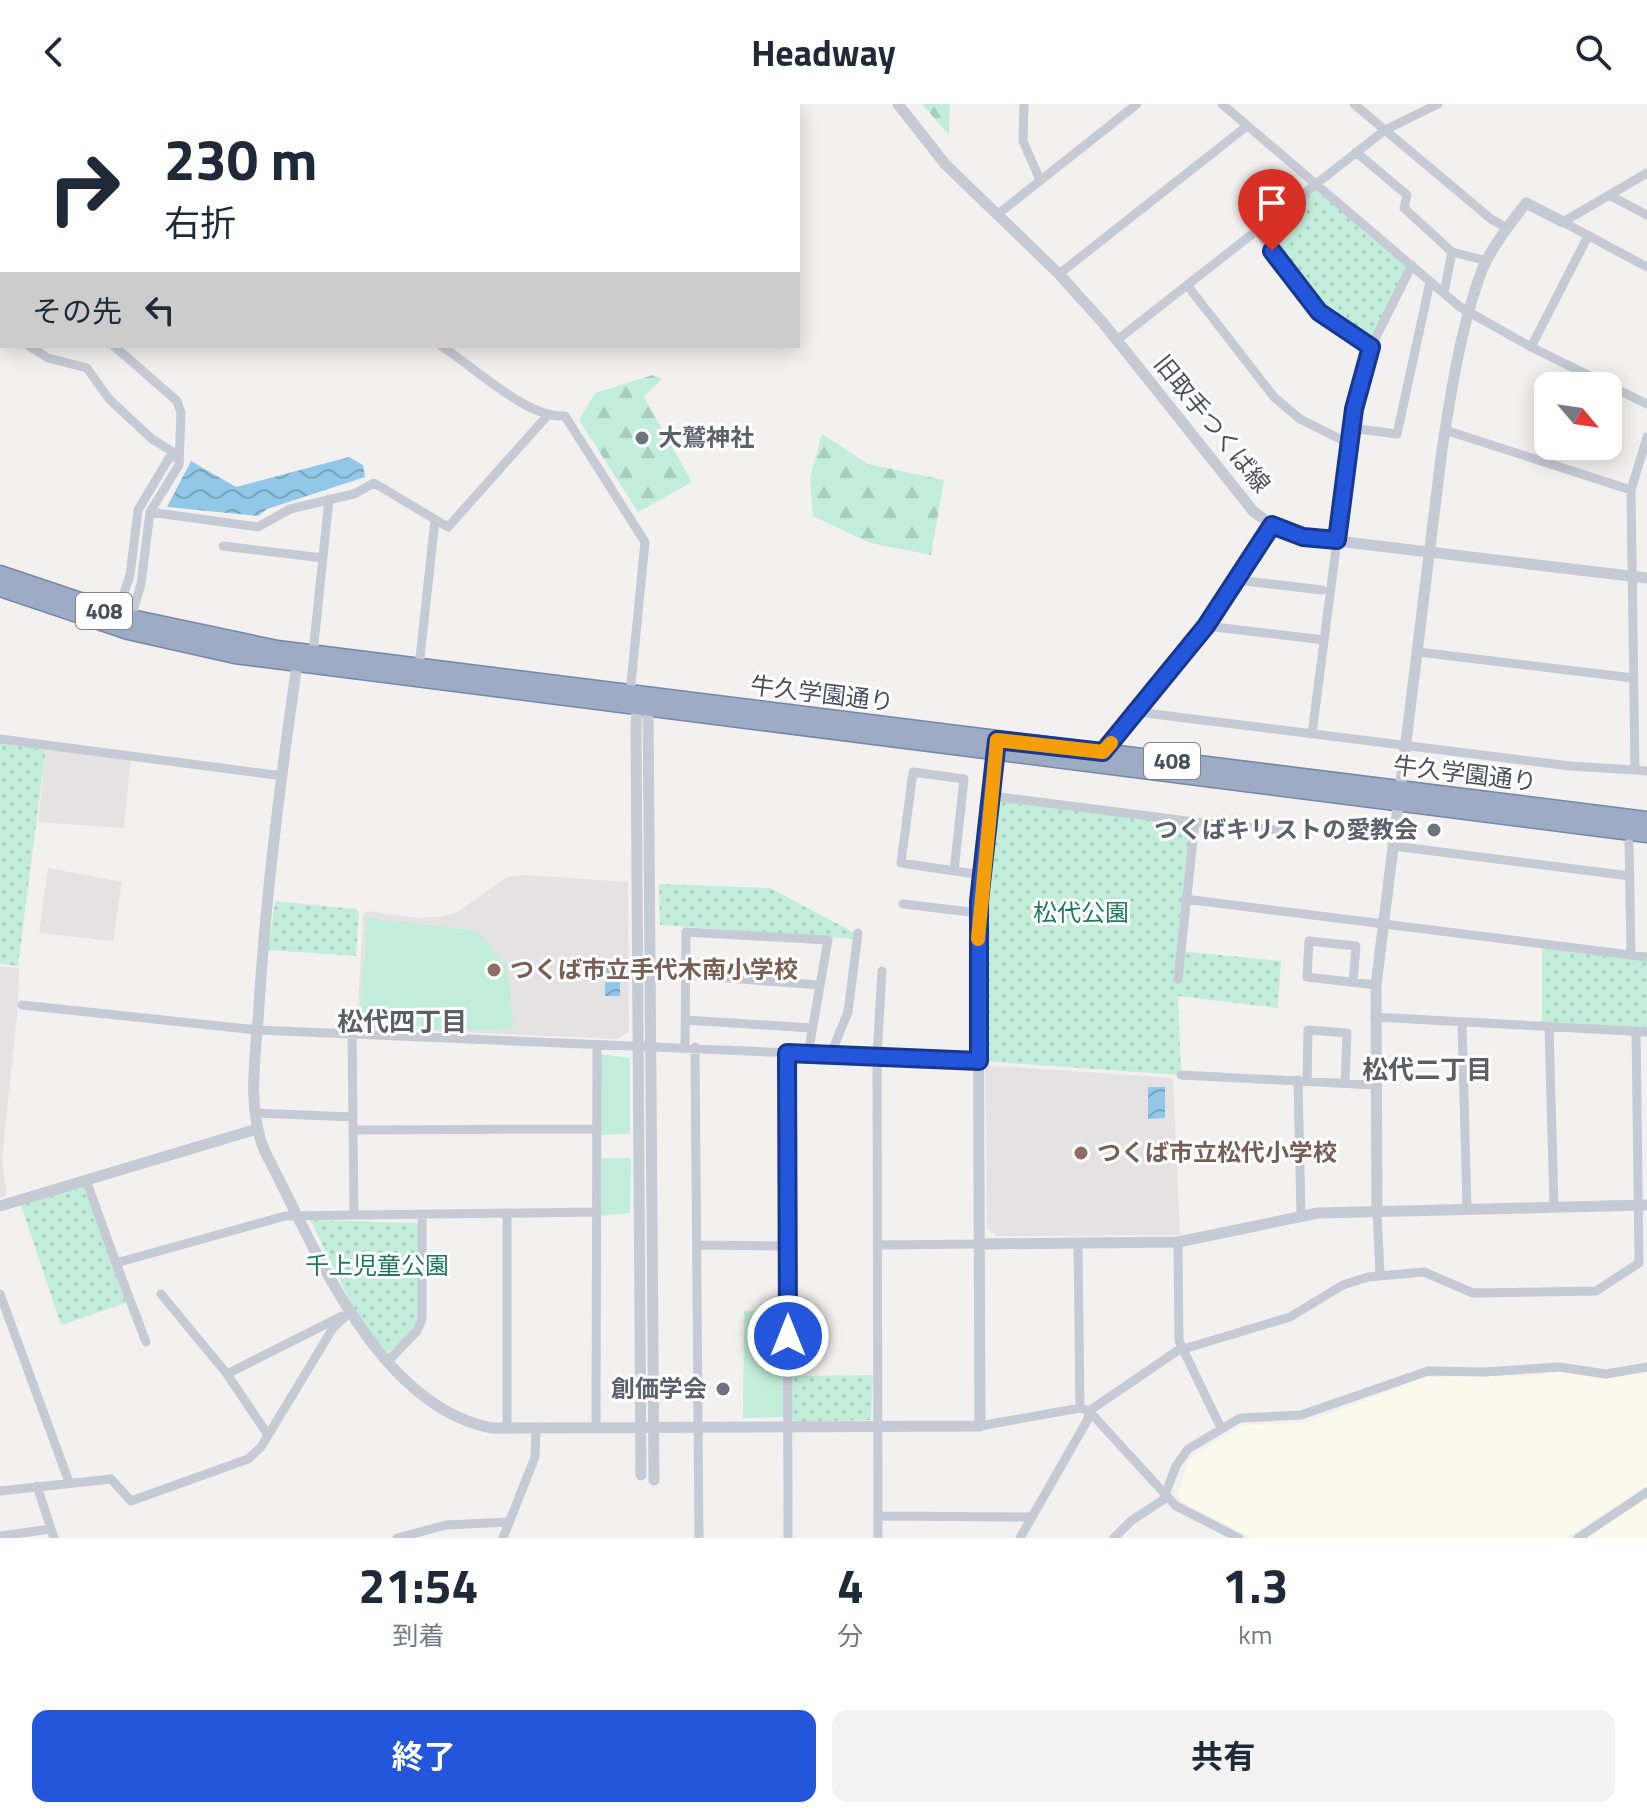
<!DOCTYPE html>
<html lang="ja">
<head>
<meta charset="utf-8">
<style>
  :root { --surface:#fff; --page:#f2f2f3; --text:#1f2937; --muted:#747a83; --accent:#2356da }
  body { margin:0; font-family:"Titillium Web","Noto Sans JP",sans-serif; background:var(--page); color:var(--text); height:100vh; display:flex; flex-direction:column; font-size:30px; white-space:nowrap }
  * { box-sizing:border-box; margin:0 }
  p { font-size:26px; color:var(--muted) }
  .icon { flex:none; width:44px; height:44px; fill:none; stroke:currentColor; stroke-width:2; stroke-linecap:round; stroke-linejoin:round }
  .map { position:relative; height:1434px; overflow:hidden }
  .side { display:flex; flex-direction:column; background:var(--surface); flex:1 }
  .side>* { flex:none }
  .top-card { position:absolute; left:0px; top:0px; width:800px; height:244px; box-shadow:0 4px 20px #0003; background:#fff; color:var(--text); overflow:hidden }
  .needle { width:52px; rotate:119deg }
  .fabs { position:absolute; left:1534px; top:268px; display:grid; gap:16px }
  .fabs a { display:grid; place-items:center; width:88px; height:88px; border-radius:16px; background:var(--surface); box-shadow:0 4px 20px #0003; font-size:40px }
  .pin { position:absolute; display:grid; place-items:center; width:68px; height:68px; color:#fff; margin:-82px -34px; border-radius:50% 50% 50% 0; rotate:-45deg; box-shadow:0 0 8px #0007 }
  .pin .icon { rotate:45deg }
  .me { position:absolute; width:88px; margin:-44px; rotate:0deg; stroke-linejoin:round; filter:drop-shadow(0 0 6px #0008) }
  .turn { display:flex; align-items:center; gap:28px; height:168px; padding:0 32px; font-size:36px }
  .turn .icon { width:104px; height:104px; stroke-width:2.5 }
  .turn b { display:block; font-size:56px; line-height:68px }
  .then { display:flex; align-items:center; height:76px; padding:0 32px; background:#0003; gap:16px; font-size:30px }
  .eta { display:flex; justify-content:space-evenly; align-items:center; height:136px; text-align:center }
  .eta b { font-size:48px; font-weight:700; line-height:56px }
  .cta { display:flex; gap:16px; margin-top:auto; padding:16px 32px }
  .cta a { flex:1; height:92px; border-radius:16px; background:var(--accent); color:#fff; font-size:32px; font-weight:700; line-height:92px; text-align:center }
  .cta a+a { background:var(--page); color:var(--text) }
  header { display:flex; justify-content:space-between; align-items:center; height:104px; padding:0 32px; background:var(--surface); font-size:36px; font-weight:700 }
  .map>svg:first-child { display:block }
  .commercial { fill:#fbf9ec }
  .education { fill:#e4e2e2 }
  .green { fill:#c2edda }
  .forest { fill:url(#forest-firs) }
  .park { fill:url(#park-dots) }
  .water { fill:url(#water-waves) }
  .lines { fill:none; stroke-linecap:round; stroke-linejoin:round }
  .trunk-casing { stroke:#7686a8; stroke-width:19 }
  .minor { stroke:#c5cad4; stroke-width:9 }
  .tertiary { stroke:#c5cad4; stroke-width:11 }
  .trunk { stroke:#9eabc4; stroke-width:16 }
  .route-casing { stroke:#17388e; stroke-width:20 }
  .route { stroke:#2356da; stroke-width:14 }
  .slow { stroke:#f59e0b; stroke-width:14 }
  .worship-dot { fill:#6b7280; stroke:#fff; stroke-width:3 }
  .education-dot { fill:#8d6e63; stroke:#fff; stroke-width:3 }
  .labels { text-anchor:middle; stroke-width:6; stroke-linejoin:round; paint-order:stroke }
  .shield { fill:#fff; stroke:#80848e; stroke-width:2 }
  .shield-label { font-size:22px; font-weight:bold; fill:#49505d }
  .street-label { font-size:24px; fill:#49505d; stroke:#fff }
  .worship-label { font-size:24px; font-weight:bold; fill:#5b616d; stroke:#fff; text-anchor:end }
  .park-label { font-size:24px; fill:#1d7b5b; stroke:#fff }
  .education-label { font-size:24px; font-weight:bold; fill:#785e54; stroke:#fff; text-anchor:start }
  .neighbourhood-label { font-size:26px; font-weight:bold; fill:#5d5f65; stroke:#fff }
</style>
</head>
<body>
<header><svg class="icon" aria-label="back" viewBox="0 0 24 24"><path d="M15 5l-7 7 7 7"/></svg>Headway<svg class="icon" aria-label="search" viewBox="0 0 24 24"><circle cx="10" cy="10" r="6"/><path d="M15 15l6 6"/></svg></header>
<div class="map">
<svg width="1647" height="1434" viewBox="0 0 1647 1434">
  <defs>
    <pattern id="forest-firs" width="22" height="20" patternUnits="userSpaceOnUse" patternTransform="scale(2)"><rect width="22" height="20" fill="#c2edda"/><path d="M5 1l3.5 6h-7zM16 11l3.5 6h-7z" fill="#a8cdbe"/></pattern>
    <pattern id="park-dots" width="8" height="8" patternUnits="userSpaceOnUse" patternTransform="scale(2)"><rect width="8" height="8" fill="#c2edda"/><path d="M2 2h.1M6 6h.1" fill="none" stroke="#a8cdbe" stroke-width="1.8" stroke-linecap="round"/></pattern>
    <pattern id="water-waves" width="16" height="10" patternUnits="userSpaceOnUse" patternTransform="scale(2)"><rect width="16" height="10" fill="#91c8e8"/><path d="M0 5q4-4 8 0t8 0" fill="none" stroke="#78a5bf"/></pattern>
  </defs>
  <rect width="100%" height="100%" fill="#f3f1f0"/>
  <path class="commercial" d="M1561 1268 1607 1275 1647 1268V1382L1566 1434H1252L1182 1398 1177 1392 1189 1355 1243 1321 1305 1319 1426 1273 1534 1272Z
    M1647 1395V1434H1585L1632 1403Z"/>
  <path class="education" d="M46 642 131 653 124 724 38 718Z
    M48 764 122 778 113 837 39 829Z
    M524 771 628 778 629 927 618 935 362 924V918L357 917 363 812 367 807 419 814 439 813 456 809 507 773Z
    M0 862 19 864 18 901 2 1056 7 1091 0 1094Z
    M985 961 1173 974 1180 1131 996 1132 987 1124Z"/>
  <path class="green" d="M368 814 477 827 507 862 514 923 502 927 366 922V915H359Z
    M600 950 630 954V1030L600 1031Z
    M600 1054H631L630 1109 600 1112Z
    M785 1205V1313L743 1314 744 1207Z"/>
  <path class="forest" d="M922 0H950L949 31Z
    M653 271 662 275 644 293 692 378 638 408 579 316 595 289Z
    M822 330 868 360 944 376 931 451 870 439 813 412 810 374Z"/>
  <path class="park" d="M1316 80 1412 161 1371 243 1332 220 1257 127Z
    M0 638 46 642 18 862 0 860Z
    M992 692 1195 718 1179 847 1281 857 1278 904 1178 892 1181 971 979 957 978 840Z
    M659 780 770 784 855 829 854 835 660 821Z
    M275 797 355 805 359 808 356 852 268 846Z
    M1542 844 1647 856V925L1542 919Z
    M86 1079 126 1199 61 1221 21 1101Z
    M310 1116 418 1119 419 1217 412 1228 388 1249 363 1223Z
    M873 1271 871 1316 796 1318 792 1315V1272Z"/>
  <path class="water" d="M349 353 363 361 365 373 267 405 258 412 167 403 191 357 236 383Z
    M605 861H620V892H605Z
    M1148 983H1165V1014L1148 1015Z"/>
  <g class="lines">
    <g class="trunk-casing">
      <path id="trunk" d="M0 470 131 514 277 545 1647 716
        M0 484 128 527 235 551 1647 730"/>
    </g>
    <path class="minor" d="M111 0 112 2
      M1024 0 1023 37 1040 76
      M1222 0 1460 203 1531 243 1647 300
      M1354 0 1491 115 1507 124
      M1356 48 1407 91 1404 104 1452 148 1487 157
      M1609 91 1647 111
      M998 110 1137 0
      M1563 118 1647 69
      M1563 118 1647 163
      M1257 127 1319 208 1371 243
      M1059 170 1247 22
      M1187 181 1274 293 1300 315 1348 339
      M1444 189 1452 148
      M0 229 2 230
      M1117 236 1385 26 1438 0
      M29 242 48 254 87 264 109 295 152 335 178 351
      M114 242 177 297 181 309 179 361 150 408 141 480 131 514
      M441 242C473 262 527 315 565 312L645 438 630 590
      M1531 243 1588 132
      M1351 324 1397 330 1430 178
      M1445 326 1631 386
      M150 408 258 423 290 405 354 390 374 379 448 423 547 312
      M223 442 323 454
      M1237 476 1322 486
      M117 510 130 471 138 406 169 354 178 351
      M1206 522 1324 536
      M1418 548 1633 574
      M313 549 329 395
      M419 563 435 416
      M1137 608 1570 662 1635 666 1631 386 1647 333
      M1312 630 1354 305 1371 243 1412 161
      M0 635 283 672
      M1103 648 1206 522 1272 421
      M1635 666 1647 667
      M992 692 1195 718 1178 875
      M1195 718 1288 727
      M1629 739 1631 851
      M1393 742 1630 772
      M954 767 964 675 913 668 901 759 982 771
      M1185 795 1647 853
      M903 800 979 809
      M686 871 820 881
      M1353 878 1356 842 1309 837 1307 873 1376 881
      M22 901 257 926 979 957
      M1375 913 1647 928
      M685 916 812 924
      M1462 919 1467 1104
      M1549 923 1554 1102
      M352 930 354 1111
      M685 943 686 828 828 836 808 950
      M695 943 699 1434
      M787 949 788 1434
      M830 952 848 908 858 829
      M1181 971 1374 981
      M1298 976 1301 1112
      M1307 977 1308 926 1347 929 1345 979
      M255 1009 353 1013
      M353 1026 597 1025
      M86 1076 116 1159 285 1112 597 1108
      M1377 1107 1380 1170
      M507 1109V1324
      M1178 1138 1179 1237 1221 1324
      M1078 1140 1080 1304
      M698 1141 788 1142
      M877 1141 980 1140
      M116 1159 146 1238
      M0 1190 69 1378
      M161 1190 227 1270
      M388 1257 417 1227 422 1215V1110
      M980 1322 1080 1304 1089 1307 1176 1402 1239 1434
      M596 1324 597 941
      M268 1331 227 1270 342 1212
      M37 1382 54 1434
      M0 1387 111 1375 131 1397 248 1355 261 1343 333 1224 349 1209
      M878 1412 1031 1413
      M0 1432 50 1425
      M397 1434 446 1421 509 1418
      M503 1434 535 1353 536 1325
      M878 1434 877 952 882 867
      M1020 1434 1088 1315 1089 1307 1177 1247 1290 1213 1343 1181 1368 1173 1424 1168 1473 1189 1596 1187 1639 1159 1636 927
      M1114 1434 1132 1416 1163 1396 1176 1362 1188 1345 1240 1314 1301 1311 1428 1267 1484 1268 1559 1263 1606 1270 1647 1263
      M1578 1434 1647 1388"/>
    <path class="tertiary" d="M898 0 945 60 1059 170 1104 220 1253 407 1272 421 1303 433 1647 474
      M298 554C281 670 266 786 259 902 256 949 246 1004 265 1048 314 1141 376 1302 492 1324L980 1322 978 840 997 640
      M648 597 654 1376
      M0 1102 257 1025
      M1377 1107 1376 881 1442 346C1451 287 1461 222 1482 166 1492 142 1511 119 1526 99L1563 118
      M980 1140 1178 1138 1318 1109 1647 1101
      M641 1371 636 623 637 604 642 598"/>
    <use href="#trunk" class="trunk"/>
  </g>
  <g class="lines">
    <g class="route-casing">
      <path id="route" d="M788 1232 787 949 979 957V797L997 636 1103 648 1206 522 1272 421 1303 433 1337 436 1354 305 1371 243 1319 208 1272 147"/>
    </g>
    <use href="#route" class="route"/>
    <path class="slow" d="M978 835 997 636 1103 648 1111 639"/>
  </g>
  <g class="worship-dot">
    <circle cx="642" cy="334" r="8"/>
    <circle cx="1434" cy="726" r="8"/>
    <circle cx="723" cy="1285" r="8"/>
  </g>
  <g class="education-dot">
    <circle cx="494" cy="866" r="8"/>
    <circle cx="1081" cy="1049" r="8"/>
  </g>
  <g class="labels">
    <g class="shield">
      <rect x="76" y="489" width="56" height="36" rx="6"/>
      <rect x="1144" y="639" width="56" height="36" rx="6"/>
    </g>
    <g class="shield-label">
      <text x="104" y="515">408</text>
      <text x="1172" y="665">408</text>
    </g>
    <g class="street-label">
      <text transform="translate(1212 320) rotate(51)" y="8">旧取手つくば線</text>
      <text transform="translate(822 590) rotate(7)" y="8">牛久学園通り</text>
      <text transform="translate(1465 670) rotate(7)" y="8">牛久学園通り</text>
    </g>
    <g class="worship-label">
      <text x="658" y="342" text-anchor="start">大鷲神社</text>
      <text x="1418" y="734">つくばキリストの愛教会</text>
      <text x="707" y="1293">創価学会</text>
    </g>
    <g class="park-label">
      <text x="1081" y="817">松代公園</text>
      <text x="377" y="1170">千上児童公園</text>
    </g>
    <g class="education-label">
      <text x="510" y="874">つくば市立手代木南小学校</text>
      <text x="1097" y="1057">つくば市立松代小学校</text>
    </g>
    <g class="neighbourhood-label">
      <text x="402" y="927">松代四丁目</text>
      <text x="1427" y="975">松代二丁目</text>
    </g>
  </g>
</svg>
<div class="fabs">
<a><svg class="needle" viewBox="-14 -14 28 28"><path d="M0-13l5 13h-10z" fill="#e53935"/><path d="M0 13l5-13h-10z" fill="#747a83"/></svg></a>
</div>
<div class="pin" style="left:1272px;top:147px;background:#d93025"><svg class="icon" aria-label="arrive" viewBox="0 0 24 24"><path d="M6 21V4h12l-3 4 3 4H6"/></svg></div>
<svg class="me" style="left:788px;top:1232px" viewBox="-20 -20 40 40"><circle r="17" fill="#2356da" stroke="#fff" stroke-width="3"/><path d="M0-11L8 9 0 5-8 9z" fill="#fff"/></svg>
<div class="top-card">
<div class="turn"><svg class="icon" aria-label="right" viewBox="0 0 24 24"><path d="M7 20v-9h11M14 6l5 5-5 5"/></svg><div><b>230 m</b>右折</div></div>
<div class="then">その先<svg class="icon" aria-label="left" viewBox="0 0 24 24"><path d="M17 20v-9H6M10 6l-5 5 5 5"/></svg></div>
</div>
</div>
<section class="side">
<div class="eta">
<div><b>21:54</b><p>到着</p></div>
<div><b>4</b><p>分</p></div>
<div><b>1.3</b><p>km</p></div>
</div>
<div class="cta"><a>終了</a><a>共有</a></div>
</section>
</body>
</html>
